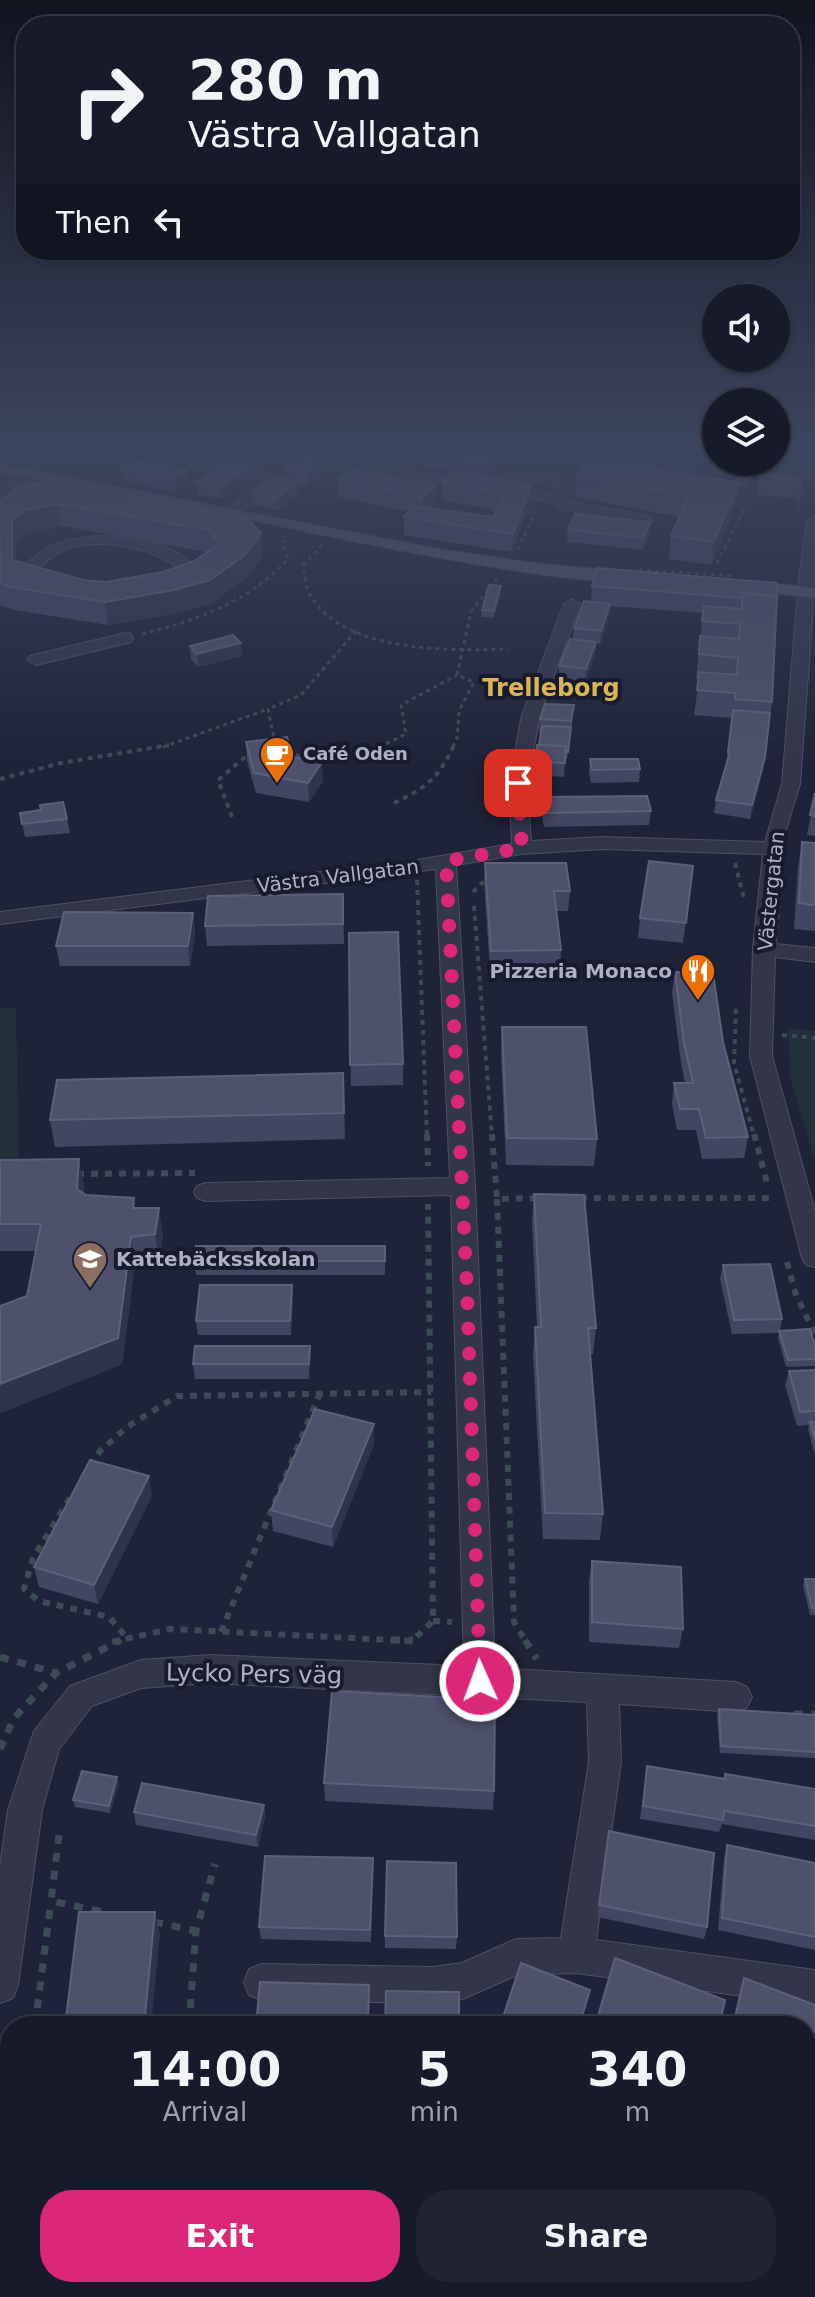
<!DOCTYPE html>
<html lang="en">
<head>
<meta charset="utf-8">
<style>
  :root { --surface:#171a2b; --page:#202333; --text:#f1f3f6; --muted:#9ea1a9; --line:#363847; --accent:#db2777 }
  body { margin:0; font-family:"DejaVu Sans",sans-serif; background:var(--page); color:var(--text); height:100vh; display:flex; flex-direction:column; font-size:30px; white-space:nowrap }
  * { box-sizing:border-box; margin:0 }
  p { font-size:26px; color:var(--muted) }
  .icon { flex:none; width:44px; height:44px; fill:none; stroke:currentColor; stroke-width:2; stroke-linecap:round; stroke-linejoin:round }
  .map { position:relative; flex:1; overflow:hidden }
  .details { position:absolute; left:0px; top:2016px; width:816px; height:282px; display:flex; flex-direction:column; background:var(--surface); border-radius:32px 32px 0 0; box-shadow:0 2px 6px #0004,0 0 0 2px var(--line) }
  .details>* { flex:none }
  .banner { position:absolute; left:16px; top:16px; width:784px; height:244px; border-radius:32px; box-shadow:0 2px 6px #0004,0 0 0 2px var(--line); background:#171a2b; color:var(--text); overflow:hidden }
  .fabs { position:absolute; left:702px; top:284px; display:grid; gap:16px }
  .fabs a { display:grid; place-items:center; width:88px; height:88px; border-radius:50%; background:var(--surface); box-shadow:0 2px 6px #0004,0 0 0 2px var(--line); font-size:40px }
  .pin { position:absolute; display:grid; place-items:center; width:68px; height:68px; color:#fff; margin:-34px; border-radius:16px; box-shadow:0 4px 12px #0006 }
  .me { position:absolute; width:88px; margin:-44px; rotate:358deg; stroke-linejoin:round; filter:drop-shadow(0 0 6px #0008) }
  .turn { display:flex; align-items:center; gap:28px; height:168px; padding:0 40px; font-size:36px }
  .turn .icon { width:104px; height:104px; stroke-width:2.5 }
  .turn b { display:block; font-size:56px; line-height:68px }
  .then { display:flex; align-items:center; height:76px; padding:0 40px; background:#0003; gap:16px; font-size:30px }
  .eta { display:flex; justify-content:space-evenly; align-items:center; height:136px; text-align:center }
  .eta b { font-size:48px; font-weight:700; line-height:56px }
  .primary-button { display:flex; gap:16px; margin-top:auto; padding:16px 40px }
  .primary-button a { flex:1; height:92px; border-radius:32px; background:var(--accent); color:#fff; font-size:32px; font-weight:700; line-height:92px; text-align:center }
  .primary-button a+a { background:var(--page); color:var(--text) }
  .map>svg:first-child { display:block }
  .green { fill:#21303a }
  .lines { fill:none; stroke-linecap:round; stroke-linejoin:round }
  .minor-casing { stroke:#4d5064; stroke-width:2 }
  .major-casing { stroke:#3c3f53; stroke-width:2 }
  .path-far3 { stroke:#3c4c55; stroke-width:3; stroke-dasharray:4 4; stroke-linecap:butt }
  .path-far2 { stroke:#3c4c55; stroke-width:4; stroke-dasharray:5 5; stroke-linecap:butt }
  .path-far1 { stroke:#3c4c55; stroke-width:6; stroke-dasharray:7 7; stroke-linecap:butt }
  .path { stroke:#3c4c55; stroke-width:7; stroke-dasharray:9 9; stroke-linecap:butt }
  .minor { fill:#33364a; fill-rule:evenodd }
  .major { fill:#51546a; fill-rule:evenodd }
  .wall { fill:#434662; fill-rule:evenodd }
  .shaded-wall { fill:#30334d }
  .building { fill:#4e516c; stroke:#5d607a; stroke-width:2; fill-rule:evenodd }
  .route { stroke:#db2777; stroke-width:14; stroke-dasharray:0 25.2 }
  .labels { text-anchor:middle; stroke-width:8; stroke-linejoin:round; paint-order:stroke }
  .far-poi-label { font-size:18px; font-weight:bold; fill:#adb0c6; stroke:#181b2e; text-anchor:start }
  .street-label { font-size:20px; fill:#adb0c6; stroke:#181b2e }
  .poi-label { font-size:20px; font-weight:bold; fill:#adb0c6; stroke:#181b2e; text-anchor:end }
  .far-district-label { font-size:24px; font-weight:bold; fill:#d9b555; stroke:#181b2e }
  .near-street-label { font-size:24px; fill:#adb0c6; stroke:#181b2e }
</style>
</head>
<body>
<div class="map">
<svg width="815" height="2297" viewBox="0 0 815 2297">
  <rect width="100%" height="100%" fill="#1f2339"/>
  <path class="green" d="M16 1007 19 1163H0V1009Z
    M788 1028 815 1031V1161L790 1077Z"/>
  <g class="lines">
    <g class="minor-casing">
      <path id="minor" d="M116 446H141L273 474 280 472 287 476 223 524 215 519 218 516 264 481 123 450Z
        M304 454 497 485 503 475C523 470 561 469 574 487L566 499 570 502 645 515 653 520 645 525 565 510 552 502 299 461V455ZM521 479 558 486 559 487 555 493 550 494 510 487 514 481Z
        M716 459V462H752L815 471V479L720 466 713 462Z
        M28 469 33 470V476L0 499V488Z
        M815 515V579L800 784 786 830 776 944 815 948V962L775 957 772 1056 815 1211V1267L806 1265 802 1258 750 1056 753 949 763 854 602 849 522 854 456 865 475 1186 495 1668 736 1682 747 1687 752 1697 747 1707 736 1712 619 1704 621 1762 596 1940 815 1970V2006L576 1973 517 1975 463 1999 432 2003 262 2000 249 1995 244 1982 249 1969 262 1964 432 1967 462 1963 516 1939 561 1938 589 1762 587 1702 210 1683 141 1688 92 1706 59 1749 42 1810 18 1985 13 1998 0 2003V1866L8 1810 34 1731 70 1686 141 1660 210 1655 464 1666 451 1195 206 1201 197 1198 194 1192 197 1186 206 1183 450 1178 436 869 0 924V912L417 860 512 844 509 783 522 715 564 604 572 599 580 604 540 715 527 783 531 841 602 837 765 842 782 784 799 579 807 520Z
        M103 536C133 538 170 542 192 564L190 575 172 588H160L158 585 174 573 176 566C138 541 70 531 38 570L42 578 54 585V591C38 595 29 582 22 570 43 542 70 538 103 536Z
        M125 633 131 634 133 638 131 642 36 665 27 660 30 656Z
        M815 2176V2218L806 2221V2179Z
        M239 2288H279L278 2297H238Z
        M417 2288H459L455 2297H413Z
        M683 2288H726L722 2297H679Z"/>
    </g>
    <g class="major-casing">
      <path id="major" d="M0 464 428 547 526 562 625 572 633 577C608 599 257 521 203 510 136 497 68 485 0 472Z
        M746 581 815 588V598L740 589 738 586Z"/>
    </g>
    <path class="path-far3" d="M797 511 803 489
      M322 545 303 565C305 574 305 587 310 595 344 653 450 651 508 649
      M518 550 535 512
      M717 563 746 505
      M639 570 733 576
      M142 634C198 620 249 602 288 559L283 547 285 540
      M275 744 268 709 301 695 356 631
      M163 747 268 709
      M379 747 406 734 401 705 457 675
      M453 747 457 738 459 711 474 682 457 675 471 612 497 578"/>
    <path class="path-far2" d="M286 754 333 761 384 745
      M0 779 61 763 169 745
      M394 803C426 788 439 778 454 745
      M232 817 218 780 244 758 253 756
      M735 863 744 899
      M417 880 427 1136
      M473 892 487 878
      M474 906 492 1136
      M736 1009 734 1063 754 1136
      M782 1035 815 1038"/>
    <path class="path-far1" d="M427 1134 428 1166
      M492 1134 497 1199 538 1198
      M754 1134 767 1183
      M77 1174 195 1173
      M580 1198H771
      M497 1199 514 1622 526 1642
      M787 1262 795 1292 815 1335
      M90 1466 100 1451 127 1427 177 1396 431 1392
      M70 1498 33 1558 24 1589 39 1601 109 1617 127 1638
      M433 1621 452 1622
      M221 1632 320 1393
      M112 1642 170 1629 412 1641 433 1621 428 1204"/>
    <path class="path" d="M391 1640H413
      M525 1640 537 1659
      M0 1657 56 1673
      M794 1714H815
      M0 1749 14 1718 56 1673 121 1640
      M59 1835 51 1901 109 1913
      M154 1922 196 1931
      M35 2026 51 1901
      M189 2026 196 1931 215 1864
      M806 2138 815 2130
      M1 2297 10 2227
      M167 2297 168 2288
      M649 2297 656 2288"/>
    <use href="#minor" class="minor"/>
    <use href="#major" class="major"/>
  </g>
  <path class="wall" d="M15 446H81L63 459 16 451Z
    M170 446H193L186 450Z
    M260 446 238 462 226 459 225 447Z
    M263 446H293V447L265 467 254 465 253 453Z
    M569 446H714L706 456 704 455 703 463 692 475 735 481 736 478 711 475 712 469 716 462H756L755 465H753L746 486 738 485 736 504 712 565 669 559 671 536 680 517 575 497 576 475 610 462 611 452 604 458 569 451Z
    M334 447 374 449 356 463 334 458Z
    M421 453 494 467 484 477 530 503 512 552 404 535V517L409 512 338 497 337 479 429 482 435 504 429 508 493 517 496 510 442 500V482L454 471 421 465Z
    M249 466 250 478 222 499 198 494 197 482Z
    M120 468 187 470 188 482 175 492 122 480Z
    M284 469 325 472 307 486 297 484 298 494 278 510 254 505V493L284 479Z
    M760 474 802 478 799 498 757 495Z
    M21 485 261 533 263 555 246 578 212 603 177 613 108 625 15 610 0 605V501ZM62 526 207 552 194 561 163 572 106 582 83 580 16 562V543L29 533Z
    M568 530 649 535 643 550 567 542Z
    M777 583 772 702 763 771 750 819 714 813 716 800 726 765 732 718 694 715 699 679 696 678 703 613 610 606 609 617 600 644 596 643 595 655 585 682 559 679V666L573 639 574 628 591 602 592 586Z
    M501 586V592L494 618 481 617 482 610Z
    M241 643 242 656 198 667 191 659 190 646Z
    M573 718 567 759H565L564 777 535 775 536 762 541 733H539L540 719Z
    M246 742 293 757 323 781 309 802 256 793 247 761Z
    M590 759 640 769 639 782 591 783 589 773Z
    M815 793V836L807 835Z
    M542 797 651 811 649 825 544 827 541 811Z
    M20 813 67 819 70 833 25 837Z
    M802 842 815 843V931L794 929 798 867Z
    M485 863 570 891 568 911H556L561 950 560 970 490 971 484 883Z
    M693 866 683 943 638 938 640 918Z
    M343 894 344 944 207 946 205 926Z
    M193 913 195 933 190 966H60L56 946Z
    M349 933 403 1064V1085L351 1086Z
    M675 972 748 1137 744 1158 702 1159 696 1130H677L672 1104 674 1083H685L681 1063 672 993Z
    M502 1027 597 1139 594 1166 506 1165 501 1053Z
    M343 1073 345 1139 55 1147 50 1120Z
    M0 1160 84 1186 83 1193 86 1195 134 1198 135 1208 163 1235 159 1261 135 1264 122 1364 0 1413V1306L27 1296 36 1251H0Z
    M534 1194 596 1328 593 1354H590L603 1514 600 1540 543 1539 533 1354 535 1327H537L532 1221Z
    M385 1246V1275H196L194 1261Z
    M723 1265 782 1319 780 1331 815 1346V1366L786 1367 778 1338 779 1333 732 1334 720 1279Z
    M292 1285 293 1299 291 1335H198L196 1321Z
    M310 1346 309 1379H195L193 1364Z
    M815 1370V1455L808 1429 809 1425 797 1426 785 1385 789 1371Z
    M374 1424V1444L333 1547 273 1531 271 1510Z
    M152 1496 98 1604 39 1587 34 1567Z
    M592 1561 683 1629 679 1648 589 1642V1581Z
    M805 1579H815V1615H810L803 1586Z
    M719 1709 815 1715V1758L720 1753 717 1716Z
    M647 1766 724 1779 725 1774 815 1789V1840L722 1824 719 1832 640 1819Z
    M119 1783 110 1813 75 1807 73 1800Z
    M324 1783 494 1791 493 1810 325 1801Z
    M264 1805 265 1817 258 1847 136 1825 134 1812Z
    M607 1844 707 1927 704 1939 597 1917Z
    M727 1845 815 1863V1950L718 1930 724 1858Z
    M373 1858 371 1942 261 1939 259 1927Z
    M385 1936 457 1937 456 1949 385 1948Z"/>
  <path class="shaded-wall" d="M61 446H81L63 459Z
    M243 446H260L238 462 237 450Z
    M278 446H293V447L265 467 264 456Z
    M363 446H374V449L356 463V451Z
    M606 446H614H611V452L604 458Z
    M702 446H705L703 463 684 483 686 461Z
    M710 446H714L706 456V450Z
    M495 455 494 467 484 477V465Z
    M662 456 660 478 649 469Z
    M325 460V472L307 486V474Z
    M249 466 250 478 222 499 221 487Z
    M187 470 188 482 175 492 174 480Z
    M297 482 298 494 278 510 277 498Z
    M429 482V491L435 486V504L422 515V497L426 484Z
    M739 482 736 504 712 565 714 542Z
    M531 485 530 503 512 552 513 534Z
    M58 504 62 526 29 533 16 543V584L12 560V520L26 510Z
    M650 522 649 535 643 550 644 538Z
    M261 533 263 555 246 578 212 603 177 613 108 625 105 602Z
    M501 586V592L494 618V611Z
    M610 604 609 617 600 644 601 631Z
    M596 642 595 655 585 682 586 669Z
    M241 643 242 656 198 667 197 654Z
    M765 757 763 771 750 819 752 805Z
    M322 762 323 781 309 802 308 783Z
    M193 913 195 933 190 966 188 946Z
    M79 1159 84 1186 82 1215 77 1189Z
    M159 1208 163 1235 159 1261 155 1234Z
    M131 1237 135 1264 122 1364 0 1413V1384Z
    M292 1285 293 1299 291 1335 290 1321Z
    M374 1424V1444L333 1547 332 1527Z
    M149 1476 152 1496 98 1604 94 1585Z
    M117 1777 119 1783 110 1813 109 1806Z
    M264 1805 265 1817 258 1847 256 1835Z
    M155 1912 160 1934 151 2026H144Z
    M118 2288H127L126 2297H117Z
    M565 2288H569L564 2297H561Z"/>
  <path class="building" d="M227 446H243L237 450 225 447Z
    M263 446H278L264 456 253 453Z
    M335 446H363L356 451 334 447Z
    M425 446H437L495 455 484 465 421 453Z
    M611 446H702L686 461 662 456 649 469 739 482 714 542 671 536 689 496 576 475 592 459 623 464 637 451Z
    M302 456 325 460 307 474 284 469Z
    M133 459 187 470 174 480 120 468Z
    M715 460 716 462H730L753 465 747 480 736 479 738 472 712 469Z
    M225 461 249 466 221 487 197 482Z
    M350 469 414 482 417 479 429 482 426 484 435 486 422 497 337 479Z
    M454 471 531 485 513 534 404 517 413 506 493 517 504 494 442 482Z
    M760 474 802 478 801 486 759 483Z
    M274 477 297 482 277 498 254 493Z
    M50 482 248 519 261 533 245 555 210 580 174 590 105 602 11 587 0 583V501L21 485ZM58 504 209 530 219 544 194 561 163 572 106 582 83 580 12 560V520L26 510Z
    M575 514 650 522 644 538 568 530Z
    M597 568 777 583 776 596 742 593V598L592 586Z
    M489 585 501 586 494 611 482 610Z
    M742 593 777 596 772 702 735 699V693L697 690 699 672 737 675 738 658 699 654 700 636 739 639 740 624 702 621 704 606 742 609Z
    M584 601 610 604 601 631 574 628Z
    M233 635 241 643 197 654 190 646Z
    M570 639 596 642 586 669 559 666Z
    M545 704 574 705 571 721 540 719Z
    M733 710 770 713 765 757 752 805 716 800 730 752H728Z
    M542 726 571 727 568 752H566V746L539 745Z
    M287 737 293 757 322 762 308 783 254 773 246 742Z
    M537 745 566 746 565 763 536 762Z
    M590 759H638L640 769 592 770Z
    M815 793V816L810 815Z
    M647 796 651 811 545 813 542 797Z
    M63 802 67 819 22 824 20 813 41 810 40 805Z
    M802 842 815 843V905L799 903Z
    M649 861 693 866 686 923 640 918Z
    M485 863H566L570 891H554L561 950 491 951Z
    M343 894V924L205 926 208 896Z
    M64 912 193 913 188 946H56Z
    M398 932 403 1064 350 1065 349 933Z
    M675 972 713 973 723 1042 748 1137 706 1138 699 1109H680L674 1083H693L684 1043Z
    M502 1027H586L597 1139 507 1138Z
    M343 1073 344 1113 50 1120 57 1080Z
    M79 1159 77 1189 86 1195 134 1198 133 1208H159L155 1234 131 1237 118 1338 0 1384V1306L27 1296 41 1224H0V1160Z
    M534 1194 584 1195 596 1328H588L603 1514 545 1513 535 1327H541Z
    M196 1246H385V1261H194Z
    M770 1264 782 1319 734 1320 723 1265Z
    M200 1285H292L290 1321H196Z
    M810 1329 815 1346V1359L788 1360 779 1331Z
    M195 1346H310L309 1364H193Z
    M815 1370V1411L800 1412 789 1371Z
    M315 1409 374 1424 332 1527 271 1510Z
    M810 1422H815V1440Z
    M90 1460 149 1476 94 1585 34 1567Z
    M592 1561 681 1567 683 1629 592 1622Z
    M805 1579H815V1608H812Z
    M332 1691 495 1700 494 1791 324 1783Z
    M719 1709 815 1715V1752L721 1746Z
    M647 1766 725 1779V1774L815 1789V1826L724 1811 723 1820 643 1806Z
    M82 1771 117 1777 109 1806 73 1800Z
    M142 1783 264 1805 256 1835 134 1812Z
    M609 1831 714 1853 707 1927 599 1905Z
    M727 1845 815 1863V1937L722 1918Z
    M265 1856 373 1858 370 1930 259 1927Z
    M387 1861 456 1863 457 1937 385 1936Z
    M79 1912H155L144 2026H65Z
    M615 1958 725 2000 719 2026H595Z
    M521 1963 590 1990 579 2026H500Z
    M744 1978 815 2005V2027L806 2068V2026H733Z
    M260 1982 369 1985 368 2026H256Z
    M386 1991 459 1992V2026H385Z
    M31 2288H118L117 2297H30Z
    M281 2288H354L353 2297H281Z
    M462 2288H565L561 2297H458Z"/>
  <linearGradient id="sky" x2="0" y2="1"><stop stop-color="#11131f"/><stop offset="0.58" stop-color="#3c455f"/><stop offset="1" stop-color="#3c455f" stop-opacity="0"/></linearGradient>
  <rect width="815" height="767" fill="url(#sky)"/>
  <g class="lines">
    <path class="route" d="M480 1681 467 1290 446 861 522 848 518 783"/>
  </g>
  <defs>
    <g id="cafe-pin" transform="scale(1.8)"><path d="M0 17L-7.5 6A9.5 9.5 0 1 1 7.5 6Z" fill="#e8710a" stroke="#181b2e"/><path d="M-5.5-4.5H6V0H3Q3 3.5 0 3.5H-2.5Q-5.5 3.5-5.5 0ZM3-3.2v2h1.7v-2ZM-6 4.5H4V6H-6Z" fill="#fff"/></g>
    <g id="restaurant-pin" transform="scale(1.8)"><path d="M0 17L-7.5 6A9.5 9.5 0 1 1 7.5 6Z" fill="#e8710a" stroke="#181b2e"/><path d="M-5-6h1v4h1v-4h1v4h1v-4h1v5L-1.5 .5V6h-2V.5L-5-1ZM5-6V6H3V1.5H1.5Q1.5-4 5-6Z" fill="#fff"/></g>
    <g id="school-pin" transform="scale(1.8)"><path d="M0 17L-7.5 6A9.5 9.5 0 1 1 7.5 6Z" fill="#8d6e63" stroke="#181b2e"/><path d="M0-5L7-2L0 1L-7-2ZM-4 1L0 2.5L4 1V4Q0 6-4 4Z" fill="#fff"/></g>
  </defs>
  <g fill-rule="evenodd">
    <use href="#cafe-pin" x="277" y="754"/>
    <use href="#restaurant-pin" x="698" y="971"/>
    <use href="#school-pin" x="90" y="1259"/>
  </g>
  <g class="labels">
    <g class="far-poi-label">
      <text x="303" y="760">Café Oden</text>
    </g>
    <g class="street-label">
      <text transform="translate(338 876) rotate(-7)" y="7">Västra Vallgatan</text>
      <text transform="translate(771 891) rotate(-84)" y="7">Västergatan</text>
    </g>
    <g class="poi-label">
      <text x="672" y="978">Pizzeria Monaco</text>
      <text x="116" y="1266" text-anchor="start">Kattebäcksskolan</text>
    </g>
    <g class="far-district-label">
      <text x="551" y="696">Trelleborg</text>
    </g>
    <g class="near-street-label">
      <text transform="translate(254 1674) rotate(1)" y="8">Lycko Pers väg</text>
    </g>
  </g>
</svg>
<div class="fabs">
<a><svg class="icon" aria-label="sound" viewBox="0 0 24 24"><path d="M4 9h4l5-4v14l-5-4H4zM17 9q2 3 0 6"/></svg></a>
<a><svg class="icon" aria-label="layers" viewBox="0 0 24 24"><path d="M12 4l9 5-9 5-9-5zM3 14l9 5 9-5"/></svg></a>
</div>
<div class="pin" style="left:518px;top:783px;background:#d93025"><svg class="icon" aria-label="arrive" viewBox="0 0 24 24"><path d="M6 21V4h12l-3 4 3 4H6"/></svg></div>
<svg class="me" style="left:480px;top:1681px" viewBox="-20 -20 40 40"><circle r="17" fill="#db2777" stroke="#fff" stroke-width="3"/><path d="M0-11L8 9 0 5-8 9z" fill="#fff"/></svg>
<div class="banner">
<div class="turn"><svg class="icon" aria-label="right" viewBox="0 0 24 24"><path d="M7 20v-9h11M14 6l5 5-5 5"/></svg><div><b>280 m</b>Västra Vallgatan</div></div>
<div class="then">Then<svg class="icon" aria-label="left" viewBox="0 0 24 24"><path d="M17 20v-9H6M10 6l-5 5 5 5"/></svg></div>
</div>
<section class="details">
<div class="eta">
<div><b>14:00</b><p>Arrival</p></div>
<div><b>5</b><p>min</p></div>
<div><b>340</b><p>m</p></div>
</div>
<div class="primary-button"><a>Exit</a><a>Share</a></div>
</section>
</div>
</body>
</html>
